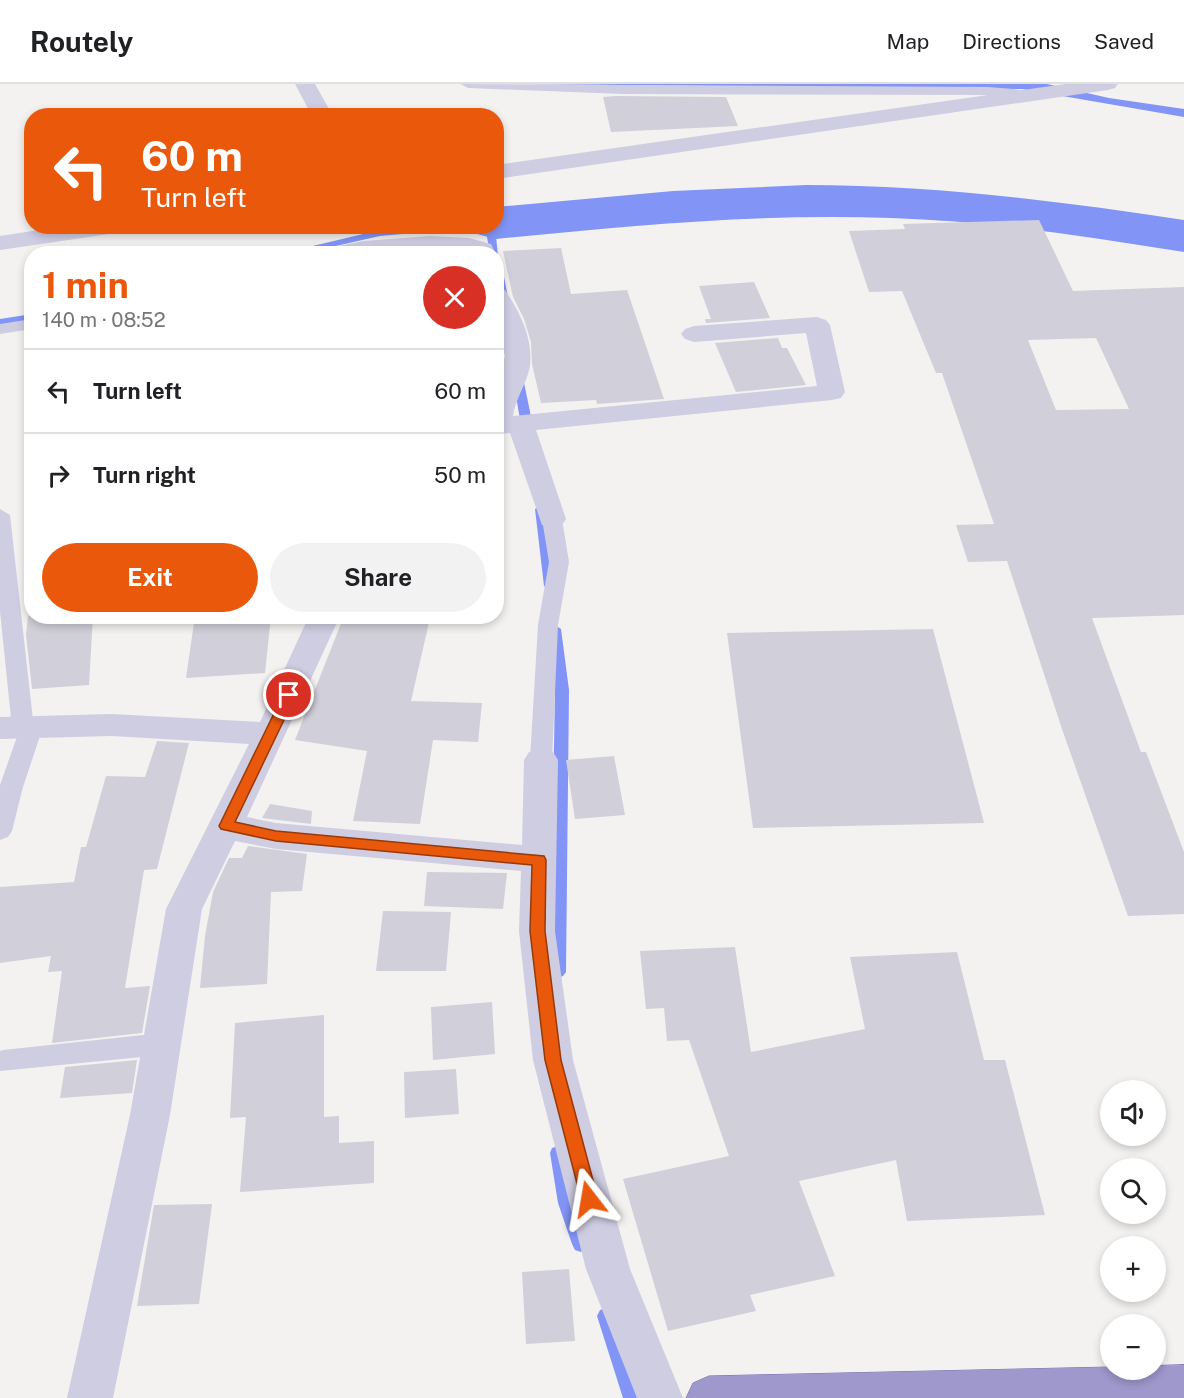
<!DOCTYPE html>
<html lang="en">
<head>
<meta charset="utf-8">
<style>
  :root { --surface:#fff; --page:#f2f2f2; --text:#202124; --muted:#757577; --line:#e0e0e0; --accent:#ea580c }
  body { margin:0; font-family:"Public Sans",sans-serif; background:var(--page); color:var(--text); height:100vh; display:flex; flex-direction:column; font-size:22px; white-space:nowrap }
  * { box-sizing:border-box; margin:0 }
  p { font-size:20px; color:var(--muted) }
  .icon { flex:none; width:33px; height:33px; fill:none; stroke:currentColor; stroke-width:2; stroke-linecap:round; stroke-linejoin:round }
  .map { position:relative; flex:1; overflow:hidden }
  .sheet { position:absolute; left:24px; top:162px; width:480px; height:378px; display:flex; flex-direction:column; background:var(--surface); border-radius:24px; box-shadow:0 3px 9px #0003 }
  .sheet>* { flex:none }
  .guide { position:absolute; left:24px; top:24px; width:480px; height:126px; border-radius:24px; box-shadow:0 3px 9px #0003; background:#ea580c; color:#fff; overflow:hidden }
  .tools { position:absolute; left:1100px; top:996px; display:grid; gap:12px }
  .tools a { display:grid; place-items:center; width:66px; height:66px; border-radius:50%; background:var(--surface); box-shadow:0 3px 9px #0003; font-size:30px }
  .pin { position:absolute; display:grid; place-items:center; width:51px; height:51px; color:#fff; margin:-26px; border:3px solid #fff; border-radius:50%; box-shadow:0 2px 6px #0007 }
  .me { position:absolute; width:66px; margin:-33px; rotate:346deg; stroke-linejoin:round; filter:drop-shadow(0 0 4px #0008) }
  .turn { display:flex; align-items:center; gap:21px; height:126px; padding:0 18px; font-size:27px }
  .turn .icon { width:78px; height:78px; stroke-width:2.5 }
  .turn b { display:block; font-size:42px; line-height:51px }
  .round { display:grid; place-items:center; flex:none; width:63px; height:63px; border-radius:32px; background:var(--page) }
  .head { display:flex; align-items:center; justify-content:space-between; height:102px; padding:0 18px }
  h1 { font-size:36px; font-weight:700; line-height:45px; color:var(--accent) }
  .action { display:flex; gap:12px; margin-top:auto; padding:12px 18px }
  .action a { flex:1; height:69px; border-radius:36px; background:var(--accent); color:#fff; font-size:24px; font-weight:700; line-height:69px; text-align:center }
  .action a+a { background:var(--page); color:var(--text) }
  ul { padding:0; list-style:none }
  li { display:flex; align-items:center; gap:18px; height:84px; padding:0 18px; border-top:2px solid var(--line) }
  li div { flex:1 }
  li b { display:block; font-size:22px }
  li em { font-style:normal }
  header { display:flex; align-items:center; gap:36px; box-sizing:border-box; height:84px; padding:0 30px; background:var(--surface); border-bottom:2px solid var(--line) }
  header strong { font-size:28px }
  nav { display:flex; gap:33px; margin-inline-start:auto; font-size:21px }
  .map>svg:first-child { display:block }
  .water { fill:#8295f7 }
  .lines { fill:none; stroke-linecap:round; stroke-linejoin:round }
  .stream { fill:#8295f7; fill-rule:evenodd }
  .river { fill:#8295f7; fill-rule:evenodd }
  .building { fill:#d1cfd9; fill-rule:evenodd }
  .trunk-casing { stroke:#776db0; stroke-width:1 }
  .service { fill:#cfcde2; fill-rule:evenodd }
  .minor { fill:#cfcde2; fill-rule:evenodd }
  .trunk { fill:#9e98cc; fill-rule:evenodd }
  .route { fill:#ea580c; stroke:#983908; stroke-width:1.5 }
</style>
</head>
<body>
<header>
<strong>Routely</strong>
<nav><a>Map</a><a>Directions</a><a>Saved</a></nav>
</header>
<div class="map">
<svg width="1184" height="1314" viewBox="0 0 1184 1314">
  <rect width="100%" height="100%" fill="#f3f2f0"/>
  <path class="water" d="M523 0H1047L1109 14 1184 25V33L1022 5Z"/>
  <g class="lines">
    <path class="stream" d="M421 142H463L459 145 380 152 300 170H279L380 146Z
      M485 142H495L498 172 496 173V170H490Z
      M496 175 501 178 510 223 505 226 500 223 496 205Z
      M32 230V236L0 241V235Z
      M517 286 522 289 534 347 528 350 522 347 512 289Z
      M541 421 547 425 556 502 550 506 544 502 535 425Z
      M555 541 561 545 569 606 566 888 563 892 558 894 553 892 550 888 555 606 549 545Z
      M558 1062 564 1064 566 1069 576 1119 590 1160 587 1166 581 1168 575 1166 572 1160 558 1119 550 1069 552 1064Z
      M606 1224 612 1226 615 1232 641 1314H623L597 1232 600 1226Z"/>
    <path class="river" d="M806 101C933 101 1058 117 1184 136V168C1087 153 989 137 891 134 759 129 627 142 496 155L477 150 472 142H496V123L673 107Z"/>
  </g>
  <path class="building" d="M616 12 726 13 738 42 611 48 603 13Z
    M1039 136 1073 207 1184 203V531L1092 534 1141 668H1146L1184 768V830L1128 832 1062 645 1007 477 968 478 956 441 994 440 942 289H936L902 207 869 208 849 147 905 145 903 140ZM1096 254 1129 325 1056 326 1028 256Z
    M561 164 571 210 627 206 664 315 597 320 596 316 541 319 532 280 531 258 524 235 513 213 503 167Z
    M754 198 770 234 706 239 705 235H711L699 202Z
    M778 254 782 264H787L806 301 736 308 715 259Z
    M28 532H93L89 601 32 605 26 551Z
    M195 532H271L265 589 186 594Z
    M344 532 430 534 411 617 482 619 478 658 433 656 420 740 353 737 367 667 295 656Z
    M933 545 984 739 753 744 727 549Z
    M157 657 189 659 157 785 144 786 125 904 150 902 142 949 52 959 62 887 48 888 51 872 0 879V803L74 798 81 763H86L106 692 145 693Z
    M614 672 625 731 575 735 566 676Z
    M270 720 312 727 311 740 262 734Z
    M248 762 307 770 302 807 271 808 267 900 200 904 205 852 213 808 229 774H242Z
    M427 788 507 789 503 825 424 822Z
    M383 827 451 828 446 887H376Z
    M735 863 751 968 865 945 850 873 957 868 984 976H1005L1045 1131 907 1137 896 1076 799 1097 835 1192 750 1211 756 1227 668 1247 623 1095 729 1072 689 956 667 957 664 924 646 925 640 867Z
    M492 918 495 970 433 976 431 923Z
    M324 931V1033L339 1032V1059L374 1057V1099L240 1108 246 1033 230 1034 235 939Z
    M137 976 132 1009 60 1014 65 983Z
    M456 985 459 1030 405 1034 404 988Z
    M212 1120 199 1220 137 1222 154 1121Z
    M569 1185 575 1257 526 1260 522 1188Z"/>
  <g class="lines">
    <g class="trunk-casing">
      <path id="trunk" d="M1184 1281V1314H686L693 1299 709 1292 1110 1283V1286H1155V1282Z"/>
    </g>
    <path class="service" d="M461 0 989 3 1034 7 1041 11 1034 15 989 11 623 10 468 4Z
      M32 235V245L0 250V240Z
      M0 425 10 431 33 636 40 638 43 643 23 703 12 747 8 753 0 756V701L18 650 12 644 0 527Z
      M552 429 559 431 562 435 569 478 558 541 552 676 549 682 541 684 533 682 530 676 538 541 549 478 542 435 545 431Z
      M162 949 171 952 175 960 171 968 162 971 0 987V967L3 966Z"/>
    <path class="minor" d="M295 0H315L333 32H312Z
      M1065 0H1118L1115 4 1108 6 496 95V81Z
      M65 142H127L124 147 116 149 0 166V152Z
      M430 152 469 154 491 160 496 170 430 166 319 170 323 165 364 157Z
      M496 204 505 206C521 229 538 264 527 293 522 307 515 318 513 332L817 302 806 249 694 258 685 255 681 250 685 245 694 242 817 233 826 236 830 241 845 308 841 314 832 316 536 346 566 435 562 441 552 444 542 441 510 349 496 350V302L505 272 496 237Z
      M309 532H340L247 733 276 739 522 761 524 676 529 668 541 664 553 668 558 676 555 847 573 976 630 1185 683 1314H637L586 1185 533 976 519 847 521 787 276 765 235 757 202 825 170 1031 113 1314H67L130 1031 166 825 249 660 112 652 0 655V633L112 630 260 638Z"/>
    <use href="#trunk" class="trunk"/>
  </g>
  <path class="route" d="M289 606 296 611 235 738 276 747 544 772 546 776 545 847 561 976 598 1115 595 1120 589 1123 583 1120 581 1115 545 976 530 847 532 781 276 757 221 745 219 742 283 611Z"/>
</svg>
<div class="tools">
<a><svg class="icon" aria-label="sound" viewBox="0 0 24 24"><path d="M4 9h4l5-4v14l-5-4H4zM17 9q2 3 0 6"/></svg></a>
<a><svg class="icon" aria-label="search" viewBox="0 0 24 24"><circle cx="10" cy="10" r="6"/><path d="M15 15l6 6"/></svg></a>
<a>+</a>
<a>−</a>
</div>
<div class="pin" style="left:289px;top:611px;background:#d93025"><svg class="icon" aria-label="arrive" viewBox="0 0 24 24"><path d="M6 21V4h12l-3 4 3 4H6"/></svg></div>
<svg class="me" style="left:589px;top:1115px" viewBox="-20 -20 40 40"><path d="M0-17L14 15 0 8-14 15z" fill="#ea580c" stroke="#fff" stroke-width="4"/></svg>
<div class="guide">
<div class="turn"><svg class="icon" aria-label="left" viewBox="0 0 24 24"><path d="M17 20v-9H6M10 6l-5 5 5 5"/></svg><div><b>60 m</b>Turn left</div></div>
</div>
<section class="sheet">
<div class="head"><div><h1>1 min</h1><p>140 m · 08:52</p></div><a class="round" style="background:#d93025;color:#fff"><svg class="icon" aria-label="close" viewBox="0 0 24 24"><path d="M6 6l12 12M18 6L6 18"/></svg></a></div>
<ul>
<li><svg class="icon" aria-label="left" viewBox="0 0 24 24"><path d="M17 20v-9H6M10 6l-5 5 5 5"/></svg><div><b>Turn left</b></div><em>60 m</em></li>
<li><svg class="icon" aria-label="right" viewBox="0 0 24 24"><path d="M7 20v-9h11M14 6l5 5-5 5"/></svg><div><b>Turn right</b></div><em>50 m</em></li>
</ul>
<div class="action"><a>Exit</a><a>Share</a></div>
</section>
</div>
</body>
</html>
